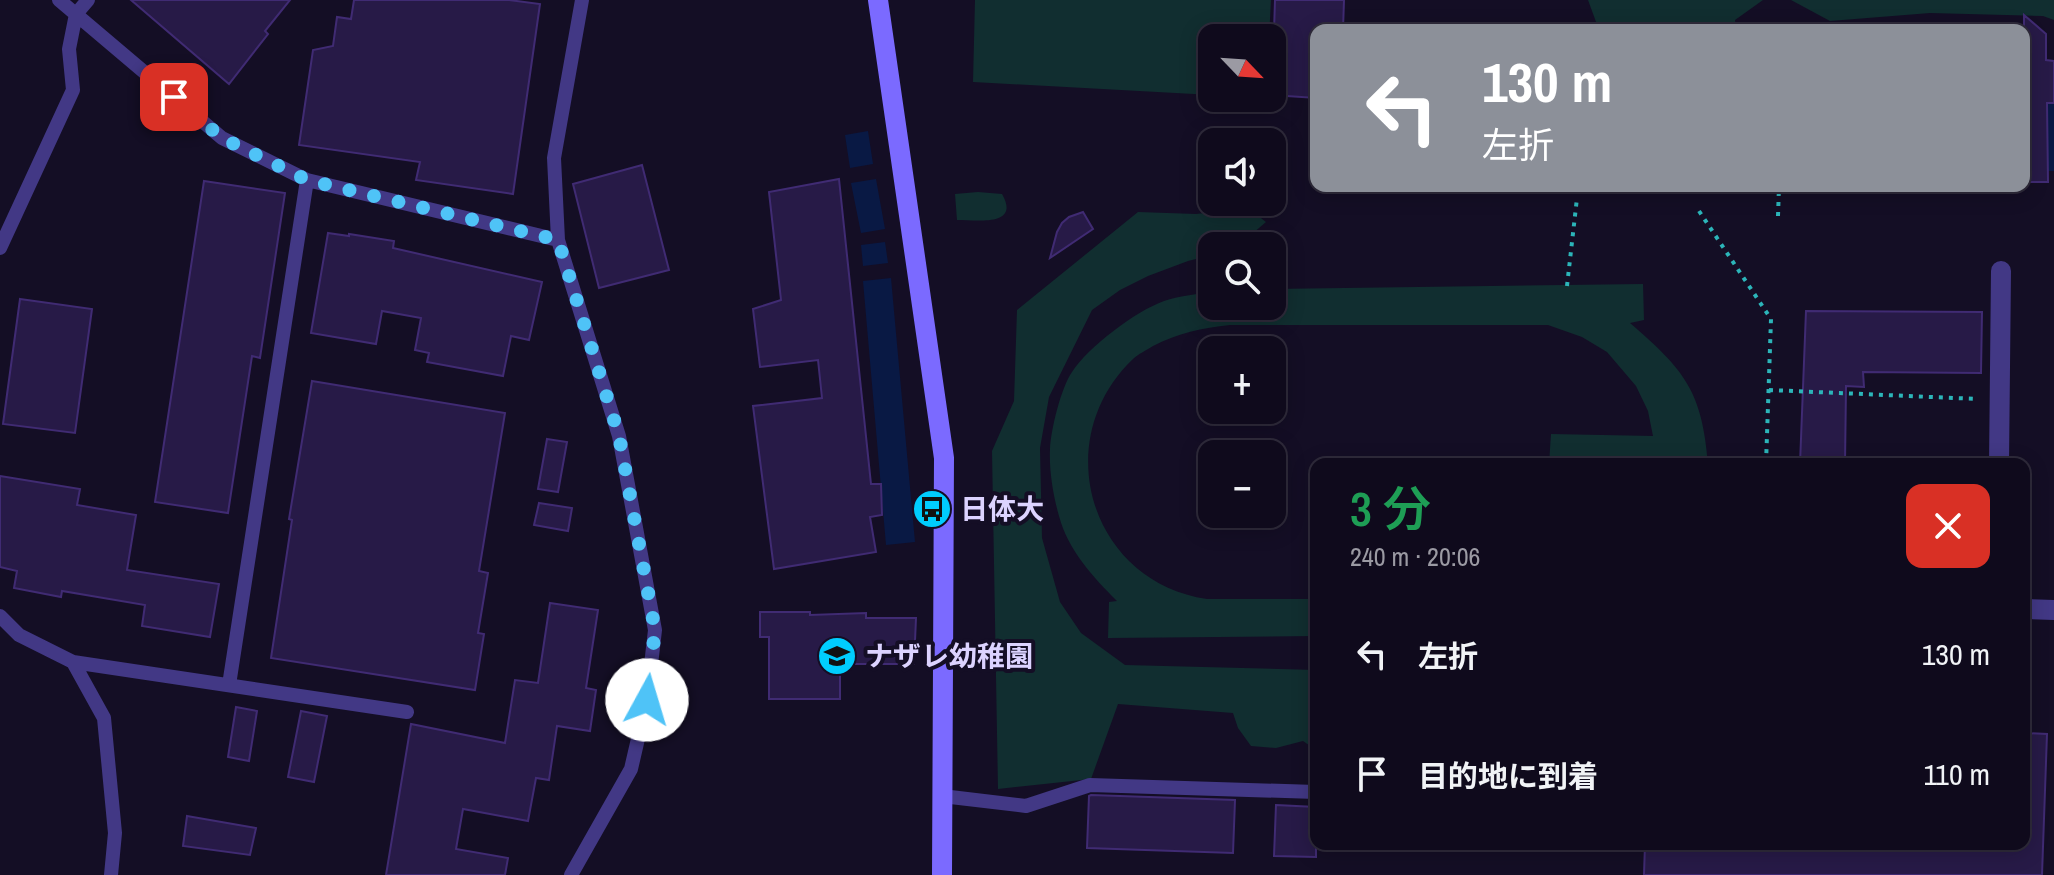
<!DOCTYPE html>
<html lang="ja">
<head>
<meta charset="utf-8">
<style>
  :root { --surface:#0f0a1c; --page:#181325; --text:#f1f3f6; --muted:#9b9aa3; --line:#2f2b3b }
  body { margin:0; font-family:"Archivo Narrow","Noto Sans JP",sans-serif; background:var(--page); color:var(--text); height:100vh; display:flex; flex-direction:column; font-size:30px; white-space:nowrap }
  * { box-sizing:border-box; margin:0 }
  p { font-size:26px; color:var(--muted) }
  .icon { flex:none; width:44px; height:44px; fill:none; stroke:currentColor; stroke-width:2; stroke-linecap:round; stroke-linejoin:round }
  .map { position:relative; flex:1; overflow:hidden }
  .sheet { position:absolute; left:1310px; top:458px; width:720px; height:392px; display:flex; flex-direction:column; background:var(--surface); border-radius:16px; box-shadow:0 4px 20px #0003,0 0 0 2px var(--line) }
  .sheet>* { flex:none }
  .guide { position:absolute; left:1310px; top:24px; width:720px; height:168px; border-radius:16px; box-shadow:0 4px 20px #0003,0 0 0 2px var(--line); background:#8c9099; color:#fff; overflow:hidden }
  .needle { width:52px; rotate:115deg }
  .tools { position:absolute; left:1198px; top:24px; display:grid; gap:16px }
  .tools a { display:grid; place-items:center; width:88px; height:88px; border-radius:16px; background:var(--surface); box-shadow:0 4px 20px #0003,0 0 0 2px var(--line); font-size:40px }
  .pin { position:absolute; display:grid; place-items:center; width:68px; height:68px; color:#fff; margin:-34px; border-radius:16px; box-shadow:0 4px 12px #0006 }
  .me { position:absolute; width:88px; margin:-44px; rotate:6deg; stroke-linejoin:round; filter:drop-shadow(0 0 6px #0008) }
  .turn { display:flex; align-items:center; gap:28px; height:168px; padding:0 40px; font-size:36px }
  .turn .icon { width:104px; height:104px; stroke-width:2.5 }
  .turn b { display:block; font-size:56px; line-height:68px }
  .round { display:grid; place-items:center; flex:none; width:84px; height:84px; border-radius:16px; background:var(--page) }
  .summary { display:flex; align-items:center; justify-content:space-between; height:136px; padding:0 40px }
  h1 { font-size:48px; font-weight:600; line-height:60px; color:#1e9e55 }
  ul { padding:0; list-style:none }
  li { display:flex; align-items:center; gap:24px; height:120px; padding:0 40px }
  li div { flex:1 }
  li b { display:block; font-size:30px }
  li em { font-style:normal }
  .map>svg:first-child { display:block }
  .green { fill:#112e30 }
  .water { fill:#091944 }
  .building { fill:#271a47; stroke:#402b73; stroke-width:2 }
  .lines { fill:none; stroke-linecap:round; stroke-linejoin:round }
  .path { stroke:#2cb5b9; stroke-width:4; stroke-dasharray:4 6; stroke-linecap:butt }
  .lane { stroke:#423885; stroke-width:14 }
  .street { stroke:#423885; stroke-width:20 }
  .secondary { stroke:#7b6aff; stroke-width:20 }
  .route { stroke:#4fc3f7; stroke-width:14; stroke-dasharray:0 25.2 }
  .labels { text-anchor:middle; stroke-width:8; stroke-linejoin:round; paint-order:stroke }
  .poi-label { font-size:28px; font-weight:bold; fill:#dcd3ff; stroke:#140e25; text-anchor:start }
</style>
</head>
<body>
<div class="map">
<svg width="2054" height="875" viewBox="0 0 2054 875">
  <rect width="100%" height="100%" fill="#140e25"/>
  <path class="green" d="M975 0H1271L1269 38H1212V95L973 82Z
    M1588 0H1763L1735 20 1736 30H1599Z
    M1791 0H2054V20L2043 16 1930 13 1830 21Z
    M978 192 1002 194C1021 227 976 220 957 220L955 194Z
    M1248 208 1266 222 1238 246H1212V255L1188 261 1148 276 1120 290 1092 310 1049 397 1040 448 1042 538 1060 602 1081 633 1125 665 1316 670V750L1303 741 1276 748 1251 746 1238 728 1233 713 1118 704 1091 779 998 789 992 451 1014 401 1017 310 1138 212 1196 214Z
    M1643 284 1644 320 1630 323C1684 370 1702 390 1708 464H1549L1551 434 1653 436 1648 411 1636 386 1607 352 1582 337 1548 325H1230C1202 328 1178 333 1153 346 1147 350 1138 354 1133 359 1048 440 1090 582 1207 599H1316V636L1108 638 1109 602 1117 601C1093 577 1068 550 1059 516 1053 495 1049 470 1050 449 1051 429 1061 388 1072 372 1088 347 1136 311 1164 301 1179 296 1196 294 1212 292V306H1272V289Z"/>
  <path class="water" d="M1827 25 2010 28V30H1827Z
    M2047 103H2054V171H2048Z
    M868 131 873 164 850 168 845 135Z
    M876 179 885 229 861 233 851 183Z
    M885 242 888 263 863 266 861 245Z
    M891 278 915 542 886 545 863 281Z"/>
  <path class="building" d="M131 0H290L265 31 268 34 229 84Z
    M354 0H509L540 4 513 194 416 180 420 162 299 145 313 50 333 46 337 17 351 19Z
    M1275 0H1344L1343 30H1316V98L1272 95Z
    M2024 15 2046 34V60L2054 61V103H2047L2048 182H2024Z
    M642 165 669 270 599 288 573 184Z
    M839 179 871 484H881L882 515 870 517 876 552 774 569 753 406 822 398 818 360 760 367 753 309 781 300 769 192Z
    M204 181 285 193 260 358 252 356 228 513 155 502Z
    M1083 212 1093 229 1050 258 1057 232 1062 223 1069 217Z
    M328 233 349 236V234L394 241 393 248 542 282 529 340 511 336 503 376 427 362 429 353 415 350 421 318 382 311 376 344 311 333Z
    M20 299 92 309 75 433 3 424Z
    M1806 311 1982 312 1981 373 1863 372 1864 387 1846 386 1845 464H1800Z
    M312 381 505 413 479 571 488 573 478 633 484 634 475 690 271 658 292 520 289 519Z
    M547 439 567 442 558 492 538 489Z
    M0 476 80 489 77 505 136 515 127 570 219 584 210 637 142 626 145 605 62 591 61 597 14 588 17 571 0 567Z
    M539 503 572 508 568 531 534 525Z
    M550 603 598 610 586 688 596 690 590 731 557 726 549 780 536 778 528 821 463 809 456 849 508 858 505 875H386L411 724 505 743 515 680 538 683Z
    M760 612H810V615L866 613V618H916L914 664H840V699H769V637H760Z
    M236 707 257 711 249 761 228 757Z
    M301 711 327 716 314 782 288 777Z
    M2024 733 2047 734 2042 875H1644L1645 844H2024Z
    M1091 795 1235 800 1233 853 1087 848 1089 796Z
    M1276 805 1316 807V857L1274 856Z
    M187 816 256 828 250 855 183 846Z"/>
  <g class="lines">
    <path class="path" d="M1699 211 1771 319 1766 464
      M1778 216 1779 186
      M1567 286 1577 198
      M1769 390 1978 399"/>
    <path class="lane" d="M59 0 222 138 307 180 558 240
      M0 248 73 90 69 49 76 14 88 0
      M0 616 19 635 73 662 104 718 115 833 111 875
      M73 662 407 712
      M229 685 307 180
      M942 796 1026 806 1090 785 1316 792
      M571 875 631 769 647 700 655 630 619 436 558 240 554 158 582 0"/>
    <path class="street" d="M1999 464 2001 271
      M2024 609 2054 610"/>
    <path class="secondary" d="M878 0 944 458 942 875"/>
  </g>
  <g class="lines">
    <path class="route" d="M174 97 222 138 307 180 558 240 619 436 655 630 647 700"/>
  </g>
  <defs>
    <g id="bus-disc" transform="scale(2)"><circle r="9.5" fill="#00cdfe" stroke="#140e25"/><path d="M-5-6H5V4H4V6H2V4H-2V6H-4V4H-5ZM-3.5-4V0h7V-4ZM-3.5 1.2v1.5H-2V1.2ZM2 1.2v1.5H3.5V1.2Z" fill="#111"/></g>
    <g id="school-disc" transform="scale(2)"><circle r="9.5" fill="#00cdfe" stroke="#140e25"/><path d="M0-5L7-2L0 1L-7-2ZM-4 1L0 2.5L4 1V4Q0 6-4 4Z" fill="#111"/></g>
  </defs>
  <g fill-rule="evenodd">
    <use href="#bus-disc" x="932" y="509"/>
    <use href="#school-disc" x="837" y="656"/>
  </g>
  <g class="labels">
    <g class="poi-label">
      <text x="960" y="519">日体大</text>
      <text x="865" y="666">ナザレ幼稚園</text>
    </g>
  </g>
</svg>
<div class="tools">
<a><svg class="needle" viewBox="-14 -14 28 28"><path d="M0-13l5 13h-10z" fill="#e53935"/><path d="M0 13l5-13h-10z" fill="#9b9aa3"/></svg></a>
<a><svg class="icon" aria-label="sound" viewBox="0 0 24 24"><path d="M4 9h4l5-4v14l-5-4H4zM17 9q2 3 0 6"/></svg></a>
<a><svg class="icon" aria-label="search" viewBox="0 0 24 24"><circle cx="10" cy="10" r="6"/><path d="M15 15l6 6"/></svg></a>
<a>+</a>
<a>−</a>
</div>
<div class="pin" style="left:174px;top:97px;background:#d93025"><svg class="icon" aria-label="arrive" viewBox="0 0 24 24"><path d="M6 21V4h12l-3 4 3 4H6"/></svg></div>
<svg class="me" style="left:647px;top:700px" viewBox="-20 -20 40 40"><circle r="19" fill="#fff"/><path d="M0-13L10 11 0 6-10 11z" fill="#4fc3f7"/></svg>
<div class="guide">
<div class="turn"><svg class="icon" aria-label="left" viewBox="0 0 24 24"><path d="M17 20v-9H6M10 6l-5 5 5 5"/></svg><div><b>130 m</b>左折</div></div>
</div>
<section class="sheet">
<div class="summary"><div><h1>3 分</h1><p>240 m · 20:06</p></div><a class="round" style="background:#d93025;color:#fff"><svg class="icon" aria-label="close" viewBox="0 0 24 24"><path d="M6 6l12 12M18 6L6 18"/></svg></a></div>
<ul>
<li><svg class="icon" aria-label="left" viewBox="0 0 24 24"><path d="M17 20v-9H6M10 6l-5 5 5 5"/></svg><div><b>左折</b></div><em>130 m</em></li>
<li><svg class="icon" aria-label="arrive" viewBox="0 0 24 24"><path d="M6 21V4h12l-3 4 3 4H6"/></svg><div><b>目的地に到着</b></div><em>110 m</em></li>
</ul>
</section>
</div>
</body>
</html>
